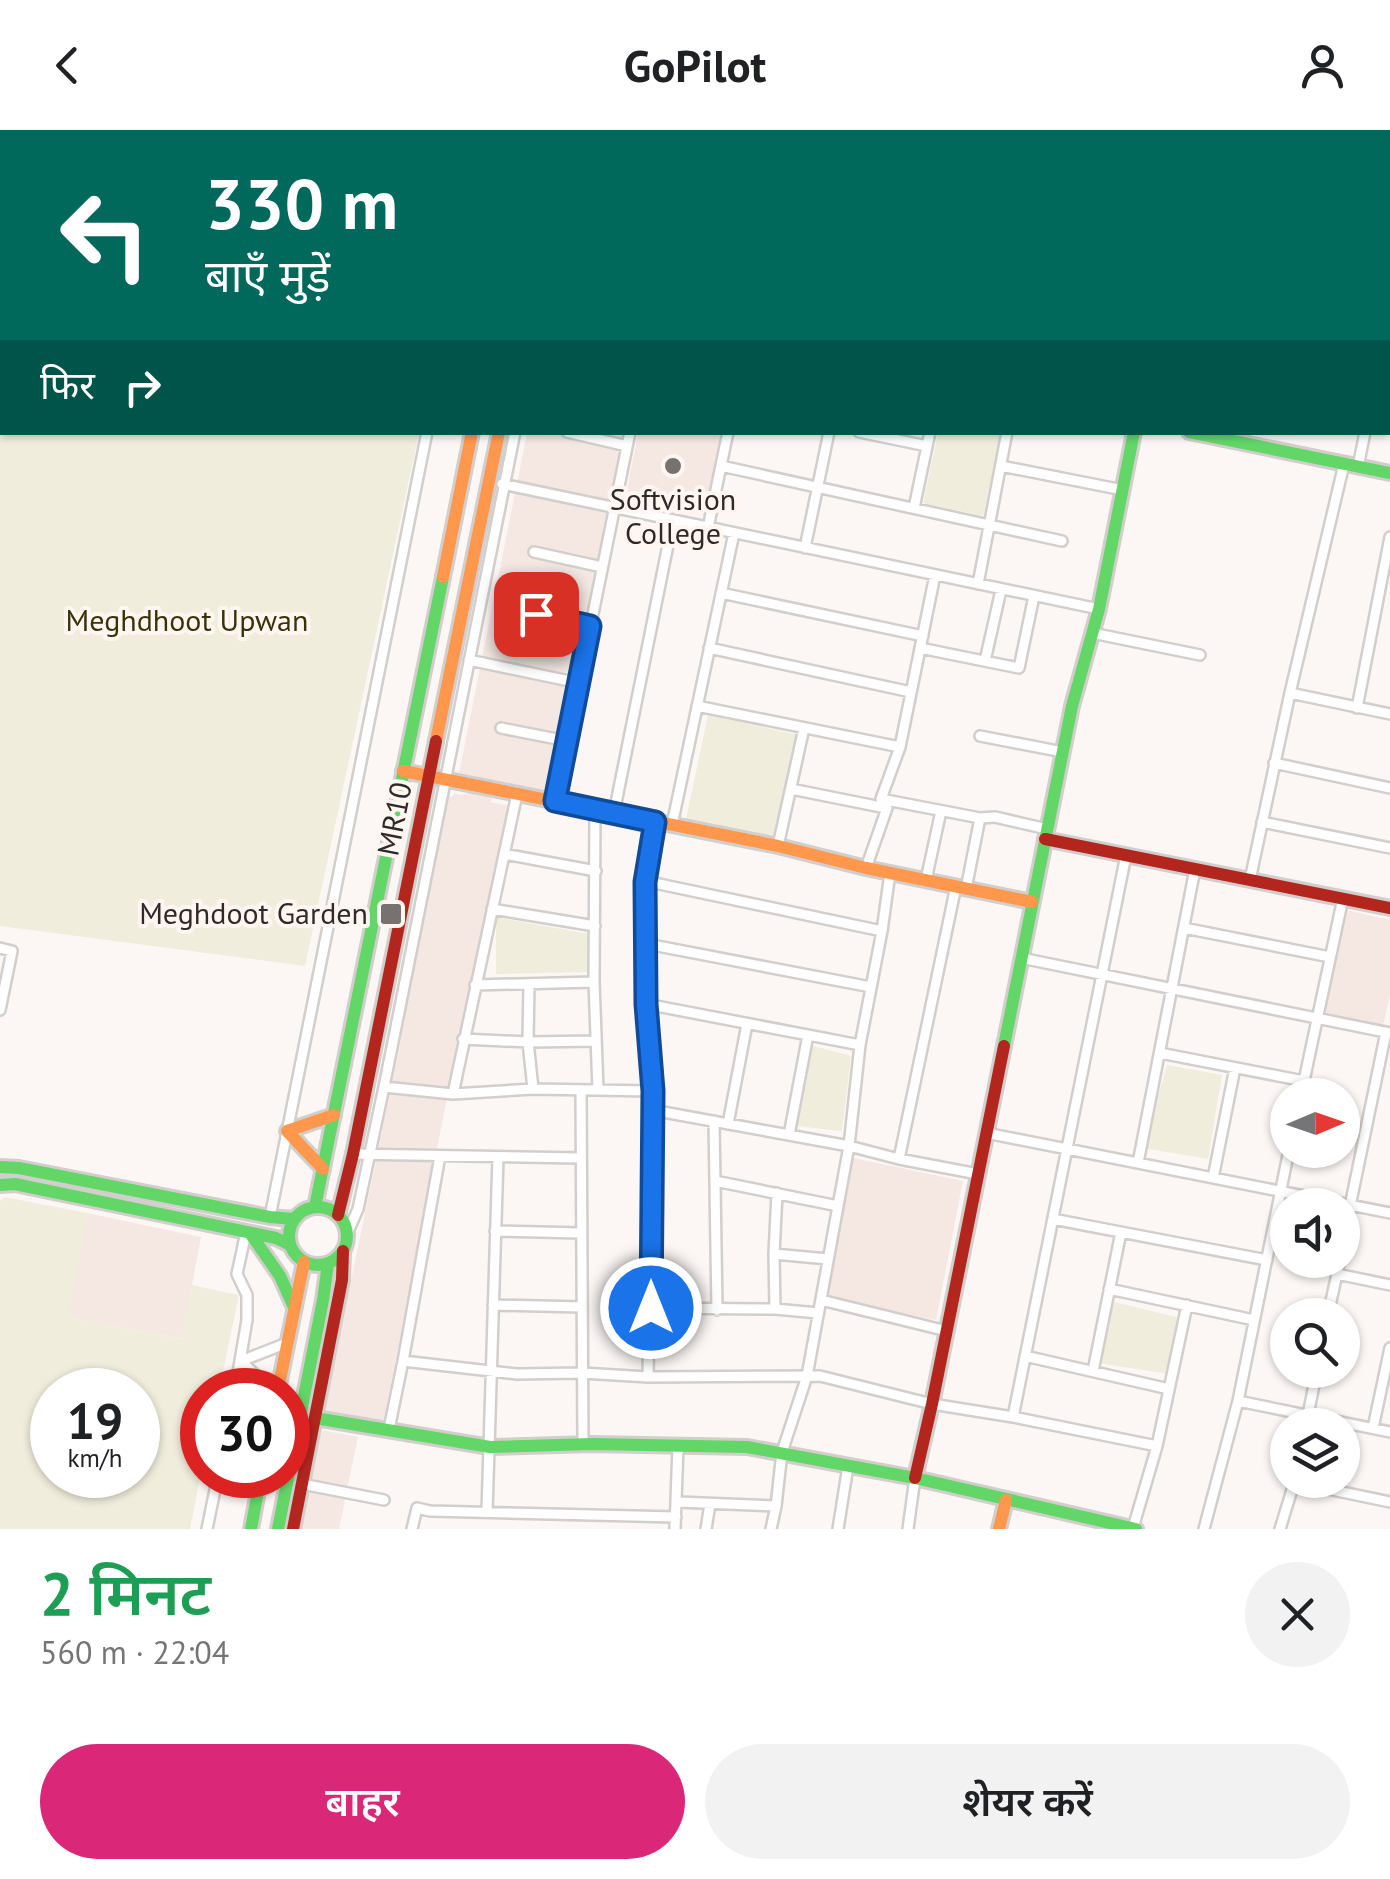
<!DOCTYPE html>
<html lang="hi">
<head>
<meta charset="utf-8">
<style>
  :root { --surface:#fff; --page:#f2f2f2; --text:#202124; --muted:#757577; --accent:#db2777 }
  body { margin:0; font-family:"PT Sans","Noto Sans Devanagari",sans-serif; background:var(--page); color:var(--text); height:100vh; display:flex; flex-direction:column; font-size:38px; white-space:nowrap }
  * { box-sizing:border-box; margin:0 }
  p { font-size:32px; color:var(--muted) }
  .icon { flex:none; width:55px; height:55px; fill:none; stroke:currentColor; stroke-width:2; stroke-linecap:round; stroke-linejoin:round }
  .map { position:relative; height:1399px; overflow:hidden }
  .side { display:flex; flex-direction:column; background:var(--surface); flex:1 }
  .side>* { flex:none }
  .top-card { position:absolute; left:0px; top:0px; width:1390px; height:305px; box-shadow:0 2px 8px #0004; background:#00695c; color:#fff; overflow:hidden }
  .needle { width:65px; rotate:88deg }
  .fabs { position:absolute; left:1270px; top:948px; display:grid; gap:20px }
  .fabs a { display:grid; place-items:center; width:90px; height:90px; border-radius:50%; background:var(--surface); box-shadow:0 2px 8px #0004; font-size:50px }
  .speed { position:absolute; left:30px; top:1238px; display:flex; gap:20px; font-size:50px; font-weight:700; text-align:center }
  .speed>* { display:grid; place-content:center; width:130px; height:130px; border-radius:50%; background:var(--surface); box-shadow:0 2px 8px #0004; line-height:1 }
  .speed small { font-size:25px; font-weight:400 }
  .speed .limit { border:15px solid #d22; background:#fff; color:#111 }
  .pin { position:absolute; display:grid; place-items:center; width:85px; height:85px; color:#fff; margin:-42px; border-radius:20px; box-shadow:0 5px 15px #0006 }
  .me { position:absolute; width:110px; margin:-55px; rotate:0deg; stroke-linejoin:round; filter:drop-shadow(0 0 8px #0008) }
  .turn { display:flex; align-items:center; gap:35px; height:210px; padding:0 40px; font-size:45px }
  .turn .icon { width:130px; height:130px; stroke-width:2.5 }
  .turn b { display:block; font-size:70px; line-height:85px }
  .then { display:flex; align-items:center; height:95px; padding:0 40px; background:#0003; gap:20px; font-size:38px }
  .round { display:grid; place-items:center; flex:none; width:105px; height:105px; border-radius:52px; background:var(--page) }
  .headline { display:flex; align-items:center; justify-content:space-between; height:170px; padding:0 40px }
  h1 { font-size:60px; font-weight:600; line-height:75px; color:#1e9e55 }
  .primary-button { display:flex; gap:20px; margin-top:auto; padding:20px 40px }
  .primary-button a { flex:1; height:115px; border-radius:60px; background:var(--accent); color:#fff; font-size:40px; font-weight:600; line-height:115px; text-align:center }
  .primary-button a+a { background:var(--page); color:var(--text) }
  header { display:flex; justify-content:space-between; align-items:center; height:130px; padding:0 40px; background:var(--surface); font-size:45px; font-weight:600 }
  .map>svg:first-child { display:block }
  .built { fill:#f5e8e3 }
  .green { fill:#f1eddd; fill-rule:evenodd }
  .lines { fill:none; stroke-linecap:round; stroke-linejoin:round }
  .street-casing { stroke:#d2cecc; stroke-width:14 }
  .fast-casing { stroke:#d2cecc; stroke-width:18 }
  .slow-casing { stroke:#d2cecc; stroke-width:18 }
  .jam-casing { stroke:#d2cecc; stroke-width:18 }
  .street { stroke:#fffefe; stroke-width:9 }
  .fast { stroke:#63d668; stroke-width:12 }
  .slow { stroke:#ff974d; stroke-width:12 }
  .jam { stroke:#b3261e; stroke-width:12 }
  .route-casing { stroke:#114b97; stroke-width:25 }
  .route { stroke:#1a73e8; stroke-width:18 }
  .poi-dot { fill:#767270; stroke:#fff6f2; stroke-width:4 }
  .labels { text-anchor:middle; stroke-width:8; stroke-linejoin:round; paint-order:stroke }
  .poi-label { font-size:30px; fill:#2e2a28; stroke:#fff6f2 }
  .park-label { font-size:30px; fill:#393309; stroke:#fff6f2 }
  .street-label { font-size:30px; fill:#2e2a28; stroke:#fff6f2 }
</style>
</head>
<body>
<header><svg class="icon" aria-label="back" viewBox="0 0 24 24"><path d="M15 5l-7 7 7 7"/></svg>GoPilot<svg class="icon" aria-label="person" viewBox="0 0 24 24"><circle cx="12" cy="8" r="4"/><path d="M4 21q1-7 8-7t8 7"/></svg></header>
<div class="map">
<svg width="1390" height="1399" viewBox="0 0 1390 1399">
  <rect width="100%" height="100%" fill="#fcf7f5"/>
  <path class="built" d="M527 303H624L553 666 458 648Z
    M638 303H721L705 385 625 369Z
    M493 659 491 672 511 676 447 968 383 1294 323 1285 399 920 441 668 453 666 454 663 460 665Z
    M1338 778 1390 790V865L1383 896 1316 881Z
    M849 1027 963 1051 936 1190 824 1167Z
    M87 1083 201 1107 182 1209 67 1187Z
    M322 1300 358 1307 339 1399H300Z"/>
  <path class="green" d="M2 210V302L419 303 305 836 0 796V229Z
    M938 303H1001L983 386 923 373Z
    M708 585 803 606 780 708 686 689Z
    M496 787 589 804 593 842 496 844Z
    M810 915 851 926 842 1000 840 1001 797 996Z
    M1167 935 1222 945 1208 1029 1143 1018Z
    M5 1067 87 1083 68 1187 181 1209 192 1155 239 1165 219 1260H202V1337L190 1399H0V1071ZM52 1260H138V1345H52Z
    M1114 1172 1181 1188 1169 1244 1097 1233Z"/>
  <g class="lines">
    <g class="street-casing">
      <path id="street" d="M71 0V2
        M1090 0 1102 2
        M487 2V0
        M576 2V0
        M651 2V0
        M696 2 697 0
        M792 2 793 0
        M842 2V0
        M1010 2V0
        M1069 2V0
        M1272 2V0
        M1329 2 1330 0
        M1379 2V0
        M0 13H2
        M1388 41 1390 42
        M0 58H2
        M0 86H2
        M1388 98H1390
        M0 133H2
        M1388 157H1390
        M0 180 2 179
        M1388 191 1390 178
        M1388 291 1390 292
        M567 302 627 316
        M859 302 927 316
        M721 336 1062 411
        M1001 336 1123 360
        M1358 337 1365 302
        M502 354 1099 479
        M914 378 930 302
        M708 398 728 302
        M805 418 829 302
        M534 422 602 437
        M978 454 1007 302
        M721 463 923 506
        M536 484 590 496
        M1092 503 1200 525
        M709 518 911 562
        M920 518 1019 538 1034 466
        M469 530 579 553
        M985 531 1001 460
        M1290 563 1390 584
        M697 576 900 617
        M1357 578 1390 407
        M501 598 567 611
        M980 606 1063 622
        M1274 633 1390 658
        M791 659 886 678
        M881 669 980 688 966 759
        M555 671 630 302
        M595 680 594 852 598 960
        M614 683 673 390
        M980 688 995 687 1047 699
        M1262 692 1390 718
        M672 695 734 403
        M778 716 804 598
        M504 724 596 741
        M866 738 887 678 881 669 900 617 935 445
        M926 750 941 681
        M1250 750 1290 563 1344 334
        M645 751 882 801
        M492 779 595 796
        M1184 798 1330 827
        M647 814 871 857
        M0 818 12 821 0 880
        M1021 828 1390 903
        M529 854 528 912 533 959
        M475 855 594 852
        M646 874 860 915
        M463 909 528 912 596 911
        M1160 923 1304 951
        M384 957 453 964 533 959 653 961
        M581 960 583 1314
        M453 964 517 664
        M1301 965 1343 768
        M652 980 849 1016 899 1029 978 1044
        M714 991 717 1180
        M728 994 747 894
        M986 1003 1390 1083
        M789 1005 808 905
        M353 1024 580 1028
        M899 1029 956 756
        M1138 1033 1195 739
        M1213 1048 1235 938
        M715 1051 838 1076
        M270 1087 427 302
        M1053 1089 1267 1130
        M495 1101 581 1103
        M347 1104 358 1079 384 957 515 302
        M1342 1115 1386 902
        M774 1124 828 1129
        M1337 1144 1390 1155
        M1109 1159 1254 1190
        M821 1170 947 1201
        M493 1175 582 1177
        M651 1178 775 1179 818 1183
        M775 1179 774 1124 777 1063
        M1328 1185 1340 1130
        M1025 1226 1169 1259
        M403 1231 517 1244 582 1243 648 1247 820 1246 932 1274 1013 1287 1157 1316
        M1093 1241 1121 1102
        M648 1247 653 961 646 874 645 751 655 692
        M235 1260 247 1190V1165L237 1144 246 1102
        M271 1260 241 1231 287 1213
        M1238 1271 1390 1302
        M1013 1287 1126 725
        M1306 1295 1317 1240
        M1373 1298 1390 1218
        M389 1299 403 1231 440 1026
        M1294 1352 1390 1372
        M302 1354 384 1370
        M678 1372 776 1376
        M487 1382 498 1027
        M1133 1398 1157 1316 1187 1175
        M207 1399 218 1345
        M412 1399 417 1378 430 1381 676 1387
        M675 1399 678 1316
        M706 1399 710 1374
        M771 1399 776 1376 782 1322 807 1246 838 1076 849 1016 860 915 882 801 890 743
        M838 1399 848 1336
        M908 1399 915 1348
        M1204 1399 1238 1271 1289 1020
        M1280 1399 1295 1350"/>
    </g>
    <g class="fast-casing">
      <path id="fast" d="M1194 0V2
        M533 2 534 0
        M1189 302 1390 343
        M1004 916 1072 576 1099 479 1134 302
        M0 1037 19 1038 270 1087 294 1089
        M0 1055 15 1054 276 1108 290 1115
        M289 1106a29 29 0 1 1 58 0a29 29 0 1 1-58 0Z
        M315 1077 443 447
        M250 1103 280 1146 293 1175
        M315 1288 490 1317 592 1314 747 1317 915 1348 1136 1399
        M251 1399 261 1345
        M278 1399 323 1170 328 1134"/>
    </g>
    <g class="slow-casing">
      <path id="slow" d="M560 2 561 0
        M443 447 472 302
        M436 611 499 302
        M403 641 778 716 866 738 1032 772
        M323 1039 287 1001 334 985
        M278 1260 304 1132
        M999 1399 1006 1370"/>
    </g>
    <g class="jam-casing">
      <path id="jam" d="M1045 709 1390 778
        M338 1085 353 1024 436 611
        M915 1348 932 1274 1004 916
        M293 1399 342 1150 343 1121"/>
    </g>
    <use href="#street" class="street"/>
    <use href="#fast" class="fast"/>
    <use href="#slow" class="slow"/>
    <use href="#jam" class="jam"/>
  </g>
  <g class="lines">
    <g class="route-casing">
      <path id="route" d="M536 484 590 496 555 671 655 692 645 752 646 874 653 961 651 1178"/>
    </g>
    <use href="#route" class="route"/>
  </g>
  <g class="poi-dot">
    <circle cx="673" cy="336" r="10"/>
    <rect x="379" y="772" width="24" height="24" rx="5"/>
  </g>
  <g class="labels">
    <g class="poi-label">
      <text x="673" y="380">Softvision<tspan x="673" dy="34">College</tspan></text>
      <text x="368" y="794" text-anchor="end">Meghdoot Garden</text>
    </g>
    <g class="park-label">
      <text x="187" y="501">Meghdhoot Upwan</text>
    </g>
    <g class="street-label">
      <text transform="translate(395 689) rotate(-79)" y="10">MR10</text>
    </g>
  </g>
</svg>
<div class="fabs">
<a><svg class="needle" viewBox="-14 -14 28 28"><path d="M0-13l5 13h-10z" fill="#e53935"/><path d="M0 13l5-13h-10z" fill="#757577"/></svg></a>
<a><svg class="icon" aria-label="sound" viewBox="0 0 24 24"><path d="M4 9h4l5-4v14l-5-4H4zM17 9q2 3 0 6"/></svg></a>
<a><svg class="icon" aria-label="search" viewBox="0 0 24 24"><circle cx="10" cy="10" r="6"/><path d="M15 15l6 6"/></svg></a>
<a><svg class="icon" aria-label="layers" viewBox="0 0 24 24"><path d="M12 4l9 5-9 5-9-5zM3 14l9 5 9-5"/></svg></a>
</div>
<div class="speed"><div>19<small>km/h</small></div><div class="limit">30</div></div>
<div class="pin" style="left:536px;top:484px;background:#d93025"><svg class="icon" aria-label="arrive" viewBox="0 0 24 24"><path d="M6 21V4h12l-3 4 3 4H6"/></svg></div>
<svg class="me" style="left:651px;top:1178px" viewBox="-20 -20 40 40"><circle r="17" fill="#1a73e8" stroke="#fff" stroke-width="3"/><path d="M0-11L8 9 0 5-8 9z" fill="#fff"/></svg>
<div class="top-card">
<div class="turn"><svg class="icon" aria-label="left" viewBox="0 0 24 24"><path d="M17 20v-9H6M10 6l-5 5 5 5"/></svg><div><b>330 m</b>बाएँ मुड़ें</div></div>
<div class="then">फिर<svg class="icon" aria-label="right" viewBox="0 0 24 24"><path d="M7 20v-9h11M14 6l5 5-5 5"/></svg></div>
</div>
</div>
<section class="side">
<div class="headline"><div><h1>2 मिनट</h1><p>560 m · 22:04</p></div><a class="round"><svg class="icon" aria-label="close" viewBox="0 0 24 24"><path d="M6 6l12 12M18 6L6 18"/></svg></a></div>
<div class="primary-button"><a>बाहर</a><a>शेयर करें</a></div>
</section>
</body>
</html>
